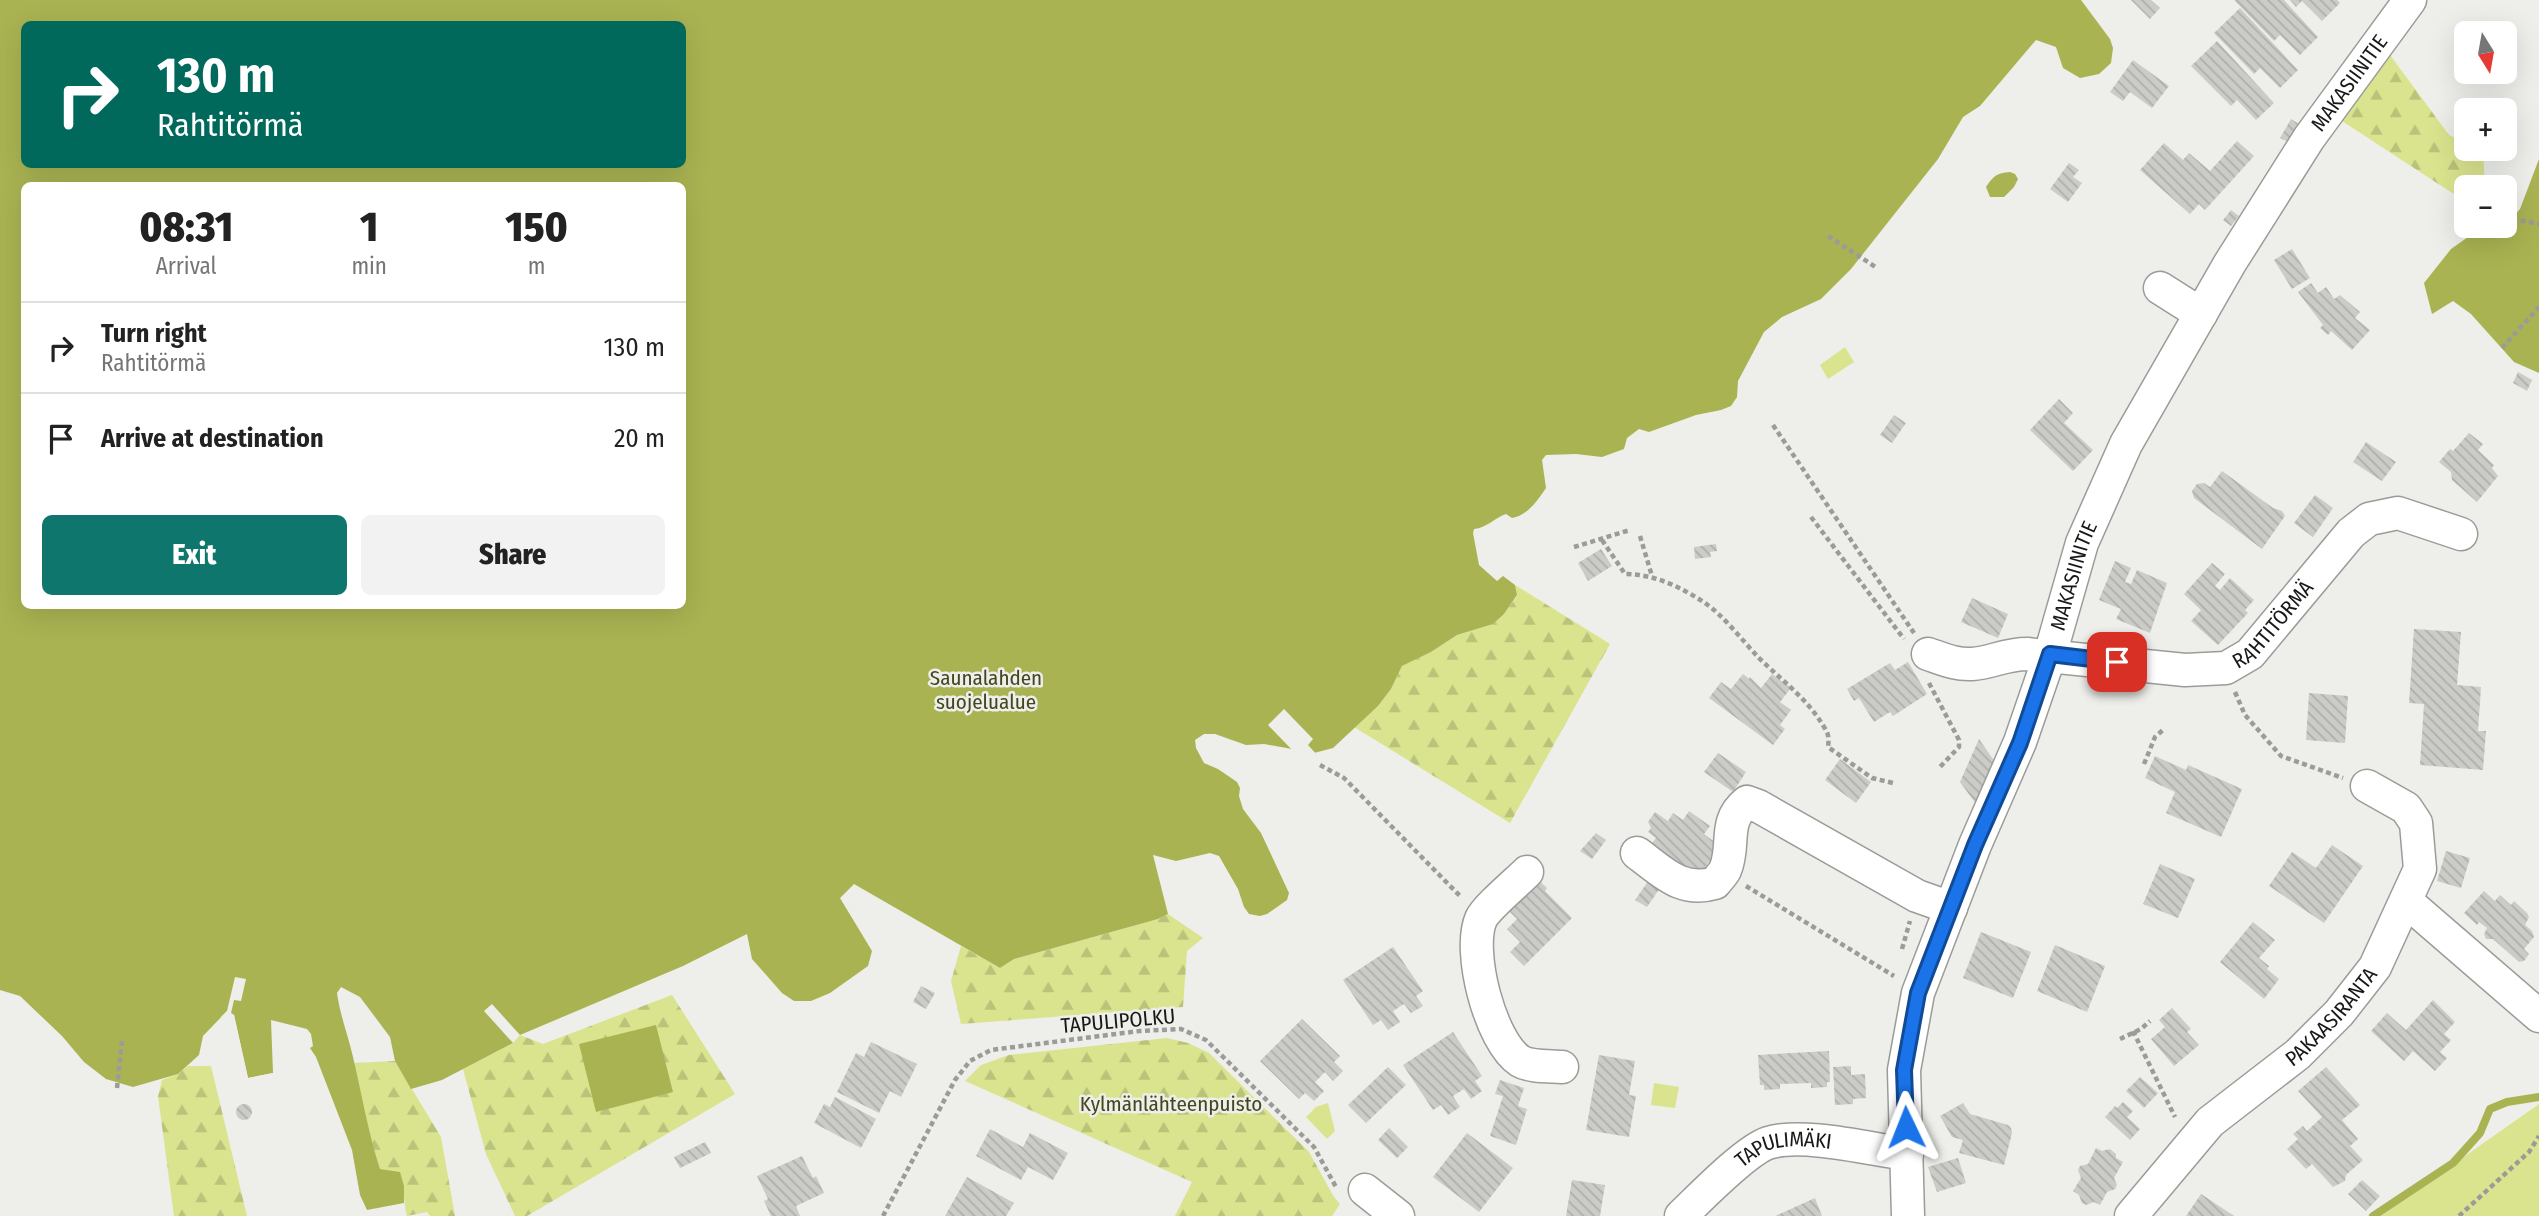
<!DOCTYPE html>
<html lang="en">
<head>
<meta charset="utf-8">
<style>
  :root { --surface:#fff; --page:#f2f2f2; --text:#222; --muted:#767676; --line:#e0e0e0; --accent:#0f766e }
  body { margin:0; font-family:"Fira Sans Condensed",sans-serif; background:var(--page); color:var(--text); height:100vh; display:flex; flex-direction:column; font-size:26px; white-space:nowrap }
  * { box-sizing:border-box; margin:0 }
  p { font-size:23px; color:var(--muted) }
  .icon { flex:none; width:38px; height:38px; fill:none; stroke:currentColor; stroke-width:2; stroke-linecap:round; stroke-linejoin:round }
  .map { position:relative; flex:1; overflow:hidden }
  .drawer { position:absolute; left:21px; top:182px; width:665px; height:427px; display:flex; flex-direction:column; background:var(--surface); border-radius:10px; box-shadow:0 7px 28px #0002 }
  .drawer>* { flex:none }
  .guide { position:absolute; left:21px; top:21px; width:665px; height:147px; border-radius:10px; box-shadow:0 7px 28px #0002; background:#00695c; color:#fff; overflow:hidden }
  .needle { width:46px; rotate:169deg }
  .buttons { position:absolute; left:2454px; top:21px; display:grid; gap:14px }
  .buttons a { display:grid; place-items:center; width:63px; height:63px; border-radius:10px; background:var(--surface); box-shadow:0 7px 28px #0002; font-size:35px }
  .pin { position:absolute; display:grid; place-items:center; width:60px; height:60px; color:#fff; margin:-30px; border-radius:14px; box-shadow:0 4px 10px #0006 }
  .me { position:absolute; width:77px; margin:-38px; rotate:358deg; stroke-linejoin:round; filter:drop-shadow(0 0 5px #0008) }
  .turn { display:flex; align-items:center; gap:24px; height:147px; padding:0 21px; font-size:32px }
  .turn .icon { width:91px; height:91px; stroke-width:2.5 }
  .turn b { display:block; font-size:49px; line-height:60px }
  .eta { display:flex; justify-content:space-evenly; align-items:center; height:119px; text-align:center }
  .eta b { font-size:42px; font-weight:800; line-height:49px }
  .primary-button { display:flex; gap:14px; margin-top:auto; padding:14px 21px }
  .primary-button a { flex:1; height:80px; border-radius:10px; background:var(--accent); color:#fff; font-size:28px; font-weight:800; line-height:80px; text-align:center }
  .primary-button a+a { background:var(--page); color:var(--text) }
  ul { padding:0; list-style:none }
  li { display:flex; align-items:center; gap:21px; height:91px; padding:0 21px; border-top:2px solid var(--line) }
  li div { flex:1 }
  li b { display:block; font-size:26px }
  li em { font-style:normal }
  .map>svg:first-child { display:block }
  .green { fill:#dae48e }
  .forest { fill:url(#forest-firs) }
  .water { fill:#aab352; fill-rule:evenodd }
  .pier { fill:#eeeeea }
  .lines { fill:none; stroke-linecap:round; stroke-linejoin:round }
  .stream { stroke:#aab352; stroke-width:8 }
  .building { fill:url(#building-back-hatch) }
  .minor-casing { stroke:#9b9c98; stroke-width:35 }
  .path { stroke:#9b9b98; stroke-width:4.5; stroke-dasharray:5 3.5; stroke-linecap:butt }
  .minor { stroke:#fff; stroke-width:32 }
  .route-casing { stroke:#114b97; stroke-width:18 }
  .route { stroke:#1a73e8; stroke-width:12 }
  .labels { text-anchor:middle; stroke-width:5; stroke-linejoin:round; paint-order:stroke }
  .street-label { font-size:21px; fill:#181816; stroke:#eeeeea }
  .park-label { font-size:21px; fill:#43471e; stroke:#eeeeea }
</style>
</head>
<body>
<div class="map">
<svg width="2539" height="1216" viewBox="0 0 2539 1216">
  <defs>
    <pattern id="forest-firs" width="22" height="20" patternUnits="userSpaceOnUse" patternTransform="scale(1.75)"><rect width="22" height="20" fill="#dae48e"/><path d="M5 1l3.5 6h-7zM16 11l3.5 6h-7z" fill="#bac37a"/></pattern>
    <pattern id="building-back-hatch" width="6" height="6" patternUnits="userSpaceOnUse" patternTransform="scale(1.75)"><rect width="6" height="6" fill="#cbccc8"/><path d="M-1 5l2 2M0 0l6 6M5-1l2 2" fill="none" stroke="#aeaeab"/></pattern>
  </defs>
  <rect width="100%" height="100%" fill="#eeeeea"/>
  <path class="green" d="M1845 347 1854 362 1828 379 1820 365Z
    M1654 1083 1679 1087 1675 1108 1651 1105Z
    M1328 1103 1335 1131 1327 1139 1306 1117 1316 1107Z
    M2539 1104V1216H2380Z"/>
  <path class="forest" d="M2390 55 2449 135 2466 143V149L2483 151 2485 187H2466V202L2339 119Z
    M1515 585 1610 644 1510 823 1354 727 1378 706 1391 689 1402 666 1431 652 1457 635 1493 624 1504 614 1517 596Z
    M1168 914 1203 938 1187 951 1183 1007 961 1024 951 981 961 946 1000 968 1014 959 1158 919Z
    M672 995 735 1094 527 1216H515L486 1154 463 1069 513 1043 520 1035 543 1044Z
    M1167 1038 1188 1043 1209 1053 1309 1152 1334 1197 1340 1204 1332 1216H1175L1192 1182 965 1081 981 1065 1009 1055Z
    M395 1061 441 1137 455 1216H430L427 1212 407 1216C403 1201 405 1187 400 1173L380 1169 368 1132 354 1063Z
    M188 1066H211L247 1216H174L158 1096 162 1080 178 1074Z"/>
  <path class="water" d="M0 0H2081L2110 39 2113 48 2111 63 2099 74 2080 78 2063 68 2056 47 2036 40 1980 106 1963 117 1938 159 1851 269 1821 299 1782 317 1764 332 1738 381 1737 397 1731 406 1721 410 1696 415 1649 432 1639 429 1627 438 1624 449 1602 457 1576 454 1546 455 1542 460 1546 488C1537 501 1528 515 1512 518L1506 514C1494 518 1487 528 1474 529L1473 533 1479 565 1497 581 1503 576 1515 585 1517 595 1504 614 1493 624 1457 635 1431 652 1402 666 1391 689 1378 706 1333 748 1314 753 1264 744 1246 745 1215 734H1204L1195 740 1196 748 1204 763 1218 769 1237 782 1240 788 1239 796 1243 809 1261 833 1289 893 1287 900 1267 914 1260 916 1249 914 1244 907 1238 889 1219 856 1210 853 1176 861 1153 855 1168 914 1158 919 1014 959 1000 968 854 884 840 898 872 951 868 966 830 993 811 1001H794L782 993 752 959 747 934 683 966 520 1035 492 1004 484 1011 513 1043 442 1080 411 1089 395 1061 390 1037 360 997 341 987 337 993C340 1015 348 1035 353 1057 362 1095 368 1132 380 1169L400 1172 404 1186V1203L367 1210 360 1195 352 1150 316 1057 310 1048 313 1046 311 1034 307 1029 271 1020 273 1073 248 1078 234 1015 227 1011 203 1036 199 1055 178 1074 133 1087 106 1079 84 1062 62 1036 20 996 0 990ZM24 24H682V164H24ZM24 186H682V606H24Z
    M2539 159V373L2514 362 2471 314 2453 301 2432 314 2424 283 2451 249 2468 237 2478 226H2504V217H2513L2520 209Z
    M2010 172 2015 174 2018 179 2014 187 2004 197H1990L1986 187C1993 176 1997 173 2010 172Z
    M656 1025 673 1092 596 1112 579 1044Z"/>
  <path class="pier" d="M1284 709 1313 739 1308 745 1318 756H1306L1302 752 1296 754 1268 725Z
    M235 977 246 979 241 1001 234 1000 231 1013 234 1015 248 1078 273 1073 274 1077 248 1082 245 1079 231 1017 228 1015 224 1020 221 1017 227 1011Z"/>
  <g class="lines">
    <path class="stream" d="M2373 1216 2453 1163 2480 1133 2490 1109 2507 1102 2539 1097"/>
  </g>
  <path class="building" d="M2131 0H2151L2160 8 2150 19Z
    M2234 0H2284L2318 37 2300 55 2280 35 2274 41Z
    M2290 0H2337L2340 3 2322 21 2302 1 2296 7Z
    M2240 8 2298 70 2280 88 2260 68 2254 74 2214 33Z
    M2217 41 2274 103 2256 120 2237 100 2231 106 2191 66Z
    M2133 60 2169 86 2152 108 2130 92 2123 101 2110 92Z
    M2291 119 2302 126 2292 144 2280 138Z
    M2237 141 2254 156 2205 210 2199 204 2190 214 2140 170 2164 143 2183 160 2189 153 2210 171Z
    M2069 163 2079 170 2073 177 2082 183 2068 202 2050 189Z
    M2231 210 2239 216 2231 226 2223 220Z
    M2292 249 2310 278 2292 289 2274 260Z
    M2311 283 2318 293 2326 287 2334 299 2340 295 2360 312 2355 318 2370 330 2352 350 2331 331 2328 335 2320 328 2323 325 2298 292Z
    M2518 372 2532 380 2527 391 2513 383Z
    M2059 399 2073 413 2064 423 2093 450 2073 471 2030 430Z
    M1894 415 1906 423 1892 443 1880 435Z
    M2469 433 2483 444 2478 450 2494 465 2492 468 2498 476 2477 502 2452 480 2451 472 2439 462 2450 449 2453 451Z
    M2366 442 2396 462 2382 481 2353 462Z
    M2222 471 2273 508 2282 511 2285 516 2262 549 2194 498 2192 491 2197 484 2204 483 2210 487Z
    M2315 495 2333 508 2313 537 2294 523Z
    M1716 544 1717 551 1710 552 1711 557 1695 559 1694 547Z
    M1601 549 1612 566 1588 581 1578 563Z
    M2115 561 2131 568 2125 582 2131 584 2137 570 2167 583 2150 633 2116 619 2121 609 2099 600Z
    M2212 563 2225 574 2215 586 2220 590 2230 578 2254 600 2245 610 2248 613 2218 645 2191 621 2201 610 2184 594Z
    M1972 598 2008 614 1998 638 1961 622Z
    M2414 629 2461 632 2457 685 2481 687 2478 731H2486L2483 770 2420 765 2424 704 2409 703Z
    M1908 662 1927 694 1893 716 1890 712 1874 722 1859 698 1854 701 1847 689 1890 663 1895 670Z
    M1743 674 1749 679 1750 677 1761 688 1772 674 1791 688 1780 702 1791 710 1780 725 1785 729 1773 745 1709 698 1721 682 1731 689Z
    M2309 693 2348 696 2345 743 2306 740Z
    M1979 739 1995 762 1976 804 1960 782Z
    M1718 753 1746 772 1733 792 1704 772Z
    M2155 756 2186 770 2188 765 2242 789 2221 837 2166 813 2175 792 2145 778Z
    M1840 759 1871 782 1856 803 1825 780Z
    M1689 811 1710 826 1704 834 1720 846 1697 879 1650 846 1656 838 1648 832 1651 828 1648 822 1655 812 1668 821 1673 813 1683 820Z
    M1596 833 1606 840 1592 859 1580 851Z
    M2332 845 2363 866 2324 923 2269 886 2292 852 2316 868Z
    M2446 851 2470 858 2461 888 2437 881Z
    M2160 864 2195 879 2178 918 2143 904Z
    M1535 877 1547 888 1545 891 1572 918 1524 966 1510 952 1520 942 1507 929 1517 919 1506 908Z
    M1649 880 1660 888 1647 907 1635 900Z
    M2484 891 2495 901 2500 895 2511 905 2514 901 2527 913 2529 917 2525 925 2532 931 2534 937 2524 949 2529 954 2524 961 2519 962 2493 939H2486L2484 934 2487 928 2479 922 2477 925 2464 913Z
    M2253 922 2275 940 2259 958 2269 966 2267 969 2279 979 2264 999 2220 962Z
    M1981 932 2031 952 2013 998 1963 978Z
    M2055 945 2105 966 2087 1012 2037 991Z
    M1393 947 1423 991 1416 996 1423 1006 1411 1013 1404 1004 1393 1011 1400 1022 1388 1030 1381 1020 1373 1025 1343 980Z
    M921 986 935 993 926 1009 913 1002Z
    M2433 1000 2455 1022 2444 1034 2451 1040 2440 1052 2447 1058 2435 1071 2413 1051 2404 1061 2371 1031 2387 1013 2406 1030Z
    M2172 1008 2191 1029 2187 1032 2199 1045 2174 1066 2151 1039 2165 1027 2159 1020Z
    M1302 1019 1340 1056 1334 1062 1343 1071 1333 1081 1325 1072 1315 1082 1324 1091 1314 1101 1305 1093 1299 1099 1260 1061Z
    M1453 1032 1482 1076 1475 1081 1482 1091 1471 1099 1464 1089 1453 1096 1460 1107 1448 1115 1441 1105 1433 1110 1403 1065Z
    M871 1042 917 1064 901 1097 890 1091 879 1113 837 1092 856 1053 864 1057Z
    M1829 1051 1830 1082H1827V1087L1811 1088V1083L1780 1084V1089L1764 1090V1085H1760L1758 1055Z
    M1599 1055 1635 1061 1629 1095 1636 1096 1629 1137 1586 1130Z
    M1851 1066V1075L1865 1074 1866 1098 1853 1099V1104L1835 1105 1833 1067Z
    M1388 1067 1406 1085 1366 1123 1348 1105Z
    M2326 1067 2360 1105 2342 1120 2358 1139 2350 1146 2363 1160 2346 1175 2345 1181 2333 1187 2312 1164 2306 1169 2287 1149 2298 1139 2293 1134 2303 1126 2307 1131 2322 1117 2298 1091Z
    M2140 1077 2158 1093 2144 1108 2126 1091Z
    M1500 1080 1524 1088 1518 1106 1527 1109 1516 1145 1490 1136 1503 1096 1495 1094Z
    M835 1097 876 1119 861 1148 814 1123 824 1104 830 1107Z
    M2123 1102 2133 1111 2127 1117 2140 1129 2130 1140 2105 1117 2115 1106 2117 1108Z
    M1963 1103 1970 1114 2008 1125 2011 1128 2012 1133 2004 1165 1959 1153 1963 1140 1952 1137 1940 1116Z
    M236 1112a8 8 0 1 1 16 0a8 8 0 1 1-16 0Z
    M1389 1128 1408 1147 1397 1158 1378 1140Z
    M990 1129 1023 1147 1030 1133 1068 1153 1053 1180 1028 1167 1021 1180 976 1156Z
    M1467 1133 1513 1168 1479 1212 1433 1177Z
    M705 1142 711 1153 680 1168 674 1157Z
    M2096 1148 2102 1151 2110 1149 2116 1154V1158L2123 1162 2114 1178 2117 1185 2115 1189 2107 1192 2100 1205 2094 1202 2086 1205 2082 1203 2079 1195 2073 1191 2081 1178 2078 1170 2080 1166 2088 1164Z
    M802 1156 813 1178 816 1176 824 1193 796 1206 800 1216H771L764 1201 768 1199 757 1176Z
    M1958 1158 1966 1183 1937 1192 1928 1167Z
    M967 1177 1014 1203 1006 1216H945Z
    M1572 1180 1605 1185 1600 1216H1566Z
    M2362 1180 2380 1196 2366 1211 2348 1194Z
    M2201 1194 2234 1216H2186Z
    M1815 1198 1822 1216H1775Z"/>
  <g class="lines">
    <g class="minor-casing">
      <g id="minor">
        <path d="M2160 288 2201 314"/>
        <path id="s1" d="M1928 654C1943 659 1956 665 1972 664 1991 663 2005 654 2027 654L2185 670 2226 668 2250 654 2351 533 2369 519 2398 513 2461 534"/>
        <path d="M1637 853C1663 872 1681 893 1715 883 1718 879 1723 874 1725 870 1736 845 1722 822 1747 802L1758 806 1917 896 1951 908"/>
        <path d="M1527 872C1516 883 1486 908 1481 919 1467 951 1490 1041 1520 1061 1530 1067 1550 1066 1562 1067"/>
        <path d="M2406 901 2539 1016"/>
        <path d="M1365 1190 1398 1216"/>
        <path id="s2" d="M1681 1216C1700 1198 1745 1151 1768 1143 1802 1132 1870 1149 1907 1154"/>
        <path id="s3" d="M1908 1216 1904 1070 1918 993 1975 845 2020 742 2050 655 2082 543 2126 444 2230 263 2309 138 2410 0"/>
        <path id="s4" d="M2131 1216 2210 1122 2298 1054 2339 1013 2375 967 2420 869 2416 823 2406 808 2367 786"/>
      </g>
    </g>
    <path class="path" d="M2504 217 2539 224
      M1828 236 1877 268
      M2502 348 2539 307
      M1773 425 1914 633
      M1811 517 1904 639
      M1640 536 1652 576
      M1602 540 1625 574C1654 574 1681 587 1705 603 1723 615 1742 640 1758 657 1781 680 1807 698 1824 727 1829 734 1829 739 1828 747L1872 778 1893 783
      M1574 547 1630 530
      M1929 683 1959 740V747L1940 767
      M2235 692 2245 715 2281 756 2343 778
      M2144 764 2155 737 2164 729
      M1320 765 1344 778 1461 897
      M1746 886 1894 976
      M1902 949 1910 921
      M2133 1031 2175 1117
      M2120 1039 2141 1029 2150 1021
      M117 1088 122 1041
      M883 1216 955 1080 970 1061 991 1050 1139 1031 1181 1029 1206 1040 1314 1147 1336 1187
      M2459 1216 2529 1152 2539 1136"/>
    <use href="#minor" class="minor"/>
  </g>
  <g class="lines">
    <g class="route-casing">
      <path id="route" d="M1906 1127 1904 1070 1918 993 1975 845 2020 743 2050 654 2117 662"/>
    </g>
    <use href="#route" class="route"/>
  </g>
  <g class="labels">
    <g class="street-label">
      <text dy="7" stroke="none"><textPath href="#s3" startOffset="1237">MAKASIINITIE</textPath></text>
      <text dy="7" stroke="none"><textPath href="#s3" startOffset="670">MAKASIINITIE</textPath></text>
      <text dy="7" stroke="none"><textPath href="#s1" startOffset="366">RAHTITÖRMÄ</textPath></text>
      <text dy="7" stroke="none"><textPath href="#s4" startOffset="284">PAKAASIRANTA</textPath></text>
      <text transform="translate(1118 1021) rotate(-5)" y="7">TAPULIPOLKU</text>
      <text dy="7" stroke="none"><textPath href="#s2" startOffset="128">TAPULIMÄKI</textPath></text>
    </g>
    <g class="park-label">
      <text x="986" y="685">Saunalahden<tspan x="986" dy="24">suojelualue</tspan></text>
      <text x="1171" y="1111">Kylmänlähteenpuisto</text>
    </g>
  </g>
</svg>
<div class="buttons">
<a><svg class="needle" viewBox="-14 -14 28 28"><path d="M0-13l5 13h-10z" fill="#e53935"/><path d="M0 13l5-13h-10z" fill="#767676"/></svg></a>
<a>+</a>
<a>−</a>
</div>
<div class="pin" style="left:2117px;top:662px;background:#d93025"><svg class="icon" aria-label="arrive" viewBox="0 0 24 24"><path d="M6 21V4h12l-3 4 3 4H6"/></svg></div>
<svg class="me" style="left:1906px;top:1127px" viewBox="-20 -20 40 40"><path d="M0-17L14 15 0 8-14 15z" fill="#1a73e8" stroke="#fff" stroke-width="4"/></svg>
<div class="guide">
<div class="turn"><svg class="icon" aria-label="right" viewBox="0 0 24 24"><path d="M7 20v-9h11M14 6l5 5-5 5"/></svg><div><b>130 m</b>Rahtitörmä</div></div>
</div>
<section class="drawer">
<div class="eta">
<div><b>08:31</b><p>Arrival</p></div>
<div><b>1</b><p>min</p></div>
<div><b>150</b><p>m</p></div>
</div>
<ul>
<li><svg class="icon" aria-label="right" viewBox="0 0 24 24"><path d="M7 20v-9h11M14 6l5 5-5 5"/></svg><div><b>Turn right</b><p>Rahtitörmä</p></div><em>130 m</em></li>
<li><svg class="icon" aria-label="arrive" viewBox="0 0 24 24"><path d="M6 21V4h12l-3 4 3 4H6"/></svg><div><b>Arrive at destination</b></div><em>20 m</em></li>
</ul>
<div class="primary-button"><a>Exit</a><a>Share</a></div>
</section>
</div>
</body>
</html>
